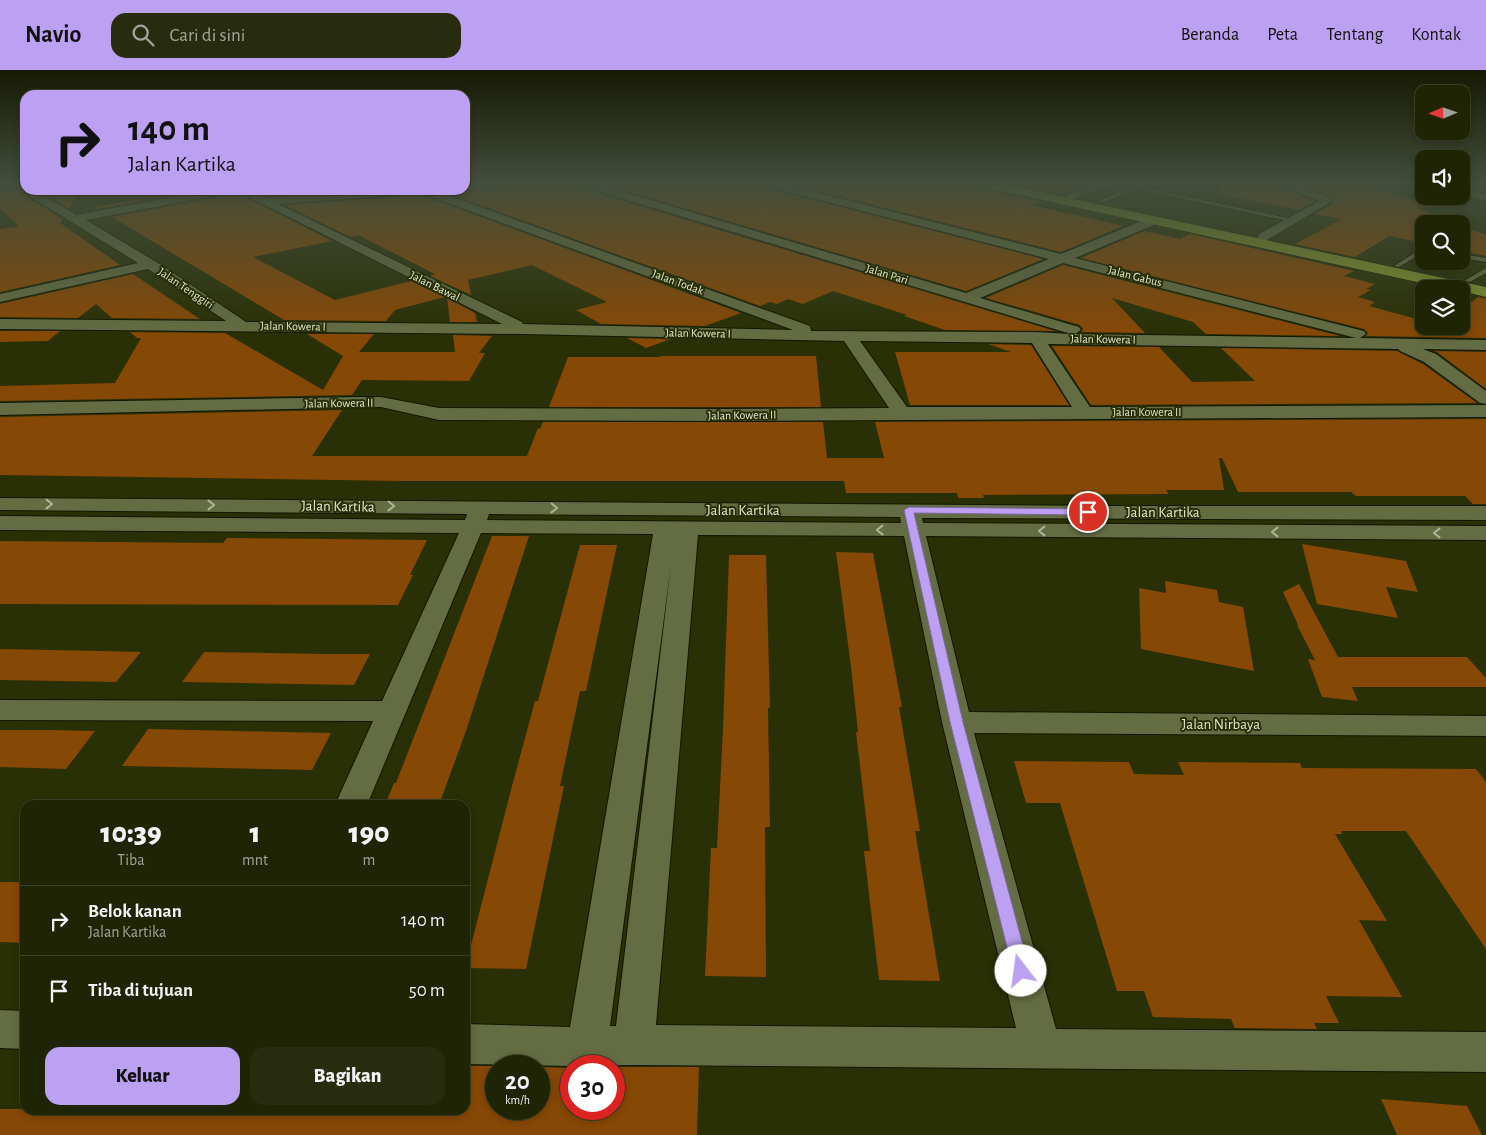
<!DOCTYPE html>
<html lang="id">
<head>
<meta charset="utf-8">
<style>
  :root { --surface:#1f2404; --page:#272c0e; --text:#f1f3f6; --muted:#a1a49a; --line:#3c4126; --accent:#bca0f2 }
  body { margin:0; font-family:"Alegreya Sans",sans-serif; background:var(--page); color:var(--text); height:100vh; display:flex; flex-direction:column; font-size:19px; white-space:nowrap }
  * { box-sizing:border-box; margin:0 }
  p { font-size:16px; color:var(--muted) }
  .icon { flex:none; width:28px; height:28px; fill:none; stroke:currentColor; stroke-width:2; stroke-linecap:round; stroke-linejoin:round }
  .map { position:relative; flex:1; overflow:hidden }
  .details { position:absolute; left:20px; top:730px; width:450px; height:315px; display:flex; flex-direction:column; background:var(--surface); border-radius:15px; box-shadow:0 2px 8px #0003,0 0 0 1px var(--line) }
  .details>* { flex:none }
  .top-card { position:absolute; left:20px; top:20px; width:450px; height:105px; border-radius:15px; box-shadow:0 2px 8px #0003,0 0 0 1px var(--line); background:#bca0f2; color:#111; overflow:hidden }
  .needle { width:32px; rotate:268deg }
  .controls { position:absolute; left:1415px; top:15px; display:grid; gap:10px }
  .controls a { display:grid; place-items:center; width:55px; height:55px; border-radius:10px; background:var(--surface); box-shadow:0 2px 8px #0003,0 0 0 1px var(--line); font-size:25px }
  .speed { position:absolute; left:485px; top:985px; display:flex; gap:10px; font-size:25px; font-weight:700; text-align:center }
  .speed>* { display:grid; place-content:center; width:65px; height:65px; border-radius:50%; background:var(--surface); box-shadow:0 2px 8px #0003,0 0 0 1px var(--line); line-height:1 }
  .speed small { font-size:12px; font-weight:400 }
  .speed .limit { border:8px solid #d22; background:#fff; color:#111 }
  .pin { position:absolute; display:grid; place-items:center; width:42px; height:42px; color:#fff; margin:-21px; border:2px solid #fff; border-radius:50%; box-shadow:0 1px 5px #0007 }
  .me { position:absolute; width:55px; margin:-28px; rotate:345deg; stroke-linejoin:round; filter:drop-shadow(0 0 4px #0008) }
  .turn { display:flex; align-items:center; gap:18px; height:105px; padding:0 25px; font-size:22px }
  .turn .icon { width:65px; height:65px; stroke-width:2.5 }
  .turn b { display:block; font-size:35px; line-height:42px }
  .eta { display:flex; justify-content:space-evenly; align-items:center; height:85px; text-align:center }
  .eta b { font-size:30px; font-weight:800; line-height:35px }
  .button { display:flex; gap:10px; margin-top:auto; padding:10px 25px }
  .button a { flex:1; height:58px; border-radius:15px; background:var(--accent); color:#111; font-size:20px; font-weight:800; line-height:58px; text-align:center }
  .button a+a { background:var(--page); color:var(--text) }
  ul { padding:0; list-style:none }
  li { display:flex; align-items:center; gap:15px; height:70px; padding:0 25px; border-top:1px solid var(--line) }
  li div { flex:1 }
  li b { display:block; font-size:19px }
  li em { font-style:normal }
  header { display:flex; align-items:center; gap:30px; box-sizing:border-box; height:70px; padding:0 25px; background:var(--accent); color:#111 }
  header strong { font-size:24px }
  nav { display:flex; gap:28px; margin-inline-start:auto; font-size:18px }
  .search { width:350px; height:45px; background:var(--page); display:flex; align-items:center; gap:12px; box-sizing:border-box; padding:0 18px; border-radius:15px; color:var(--muted); font-size:19px }
  .map>svg:first-child { display:block }
  .building { fill:#864805 }
  .lines { fill:none; stroke-linecap:round; stroke-linejoin:round }
  .lane-casing { stroke:#121700; stroke-width:2 }
  .street-casing { stroke:#121700; stroke-width:2 }
  .highway-casing { stroke:#121700; stroke-width:1 }
  .lane { fill:#636c42; fill-rule:evenodd }
  .street { fill:#636c42; fill-rule:evenodd }
  .highway { fill:#81912d; fill-rule:evenodd }
  .oneway { stroke:#aeb597 }
  .route { fill:#bca0f2; stroke:#7a689d }
  .labels { text-anchor:middle; stroke-width:4; stroke-linejoin:round; paint-order:stroke }
  .far-street-label { font-size:12px; fill:#e0e6cf; stroke:#293005 }
  .street-label { font-size:15px; fill:#e0e6cf; stroke:#293005 }
</style>
</head>
<body>
<header>
<strong>Navio</strong>
<div class="search"><svg class="icon" aria-label="search" viewBox="0 0 24 24"><circle cx="10" cy="10" r="6"/><path d="M15 15l6 6"/></svg>Cari di sini</div>
<nav><a>Beranda</a><a>Peta</a><a>Tentang</a><a>Kontak</a></nav>
</header>
<div class="map">
<svg width="1486" height="1065" viewBox="0 0 1486 1065">
  <rect width="100%" height="100%" fill="#293005"/>
  <path class="building" d="M510 114H578L580 118 1055 261 945 260 904 246 907 245 833 221 803 234 788 229 777 234 770 232 760 236 447 123 462 120 465 122 503 119Z
    M602 114H763L766 118 1043 189 966 221Z
    M790 114H979L987 120 1040 132 1031 135 1123 156 1061 182Z
    M1012 114H1080V117L1060 124Z
    M1220 114H1278L1280 118 1315 131 1298 140 1219 124Z
    M1300 114H1366L1432 137 1416 138 1453 150 1446 151 1454 154H1424V173L1389 166 1355 187 1295 174 1342 149 1315 144 1332 134 1331 126Z
    M0 120H20L22 124 63 149 60 153 120 195 0 222V159L19 156 0 139Z
    M39 120H81L69 139Z
    M190 120H201L98 139 95 137Z
    M253 120H352L266 126Z
    M235 122 332 171 253 187 335 230 411 211 445 227 395 240 386 251 284 250 112 147 229 125Z
    M421 125 741 243 705 256 601 254 576 240 607 232 532 195 468 210 471 225 430 206 435 204 358 165 350 167 285 135Z
    M1461 156 1486 165V186L1461 181Z
    M1144 161 1180 169 1190 164 1354 201 1344 206 1375 214 1366 219 1371 220 1358 227 1375 232 1369 236 1424 251V256H1444L1461 261V241L1478 227 1486 229V268L1366 266 1368 263 1364 259 1081 188Z
    M1063 195 1340 266 1206 264 1193 252 1112 228 1145 263 1081 262 1083 259 1080 255 986 228Z
    M133 204 200 249 112 248 96 234 78 248 0 247V234Z
    M447 228 475 243 477 252H450Z
    M0 261H60L48 271 0 272Z
    M130 262 225 263 323 320 343 286 307 264H374L359 282H455L453 265 492 266 479 283H485L469 311 362 310 352 325 0 331V316L115 313 141 268H137Z
    M627 268 671 269 646 278Z
    M988 274 1031 275 1069 335H910L895 282H1011Z
    M1052 276 1159 277 1192 312 1255 311 1221 278 1397 281 1423 294 1477 333 1091 335Z
    M1434 281 1486 282V319L1437 282Z
    M659 286H816L821 337H549L568 287H662Z
    M342 340 312 386H527L538 358 540 359 543 352H823L827 388H884L875 352 1486 349V434H1473L1465 426H1356L1351 422H1238L1222 388H1219L1224 420H1166L1169 424 983 425 984 428H958L957 423H846L844 411H400L0 405V347Z
    M492 466H529L466 661 439 735H385L394 713H396Z
    M227 468 427 470 410 505H413L398 535 0 534V471L223 473Z
    M1302 474 1406 491 1418 522 1386 517 1398 548 1317 534Z
    M580 475H617L586 621H580L560 716H564L526 899 465 898 512 716 535 631H538Z
    M836 482 873 483 902 637H899L920 761H915L940 911 879 910 864 781H870L856 662H858L851 597Z
    M729 485H766L770 638H768L770 757H765L766 907 705 906 711 778H717L723 659Z
    M1165 511 1217 520 1219 532 1243 537 1254 601 1141 579 1139 518 1166 523Z
    M1299 514 1338 587H1467L1486 608V617H1352L1358 631 1322 627 1308 589 1315 590 1297 555H1298L1283 522Z
    M0 579 100 581 141 582 116 612 0 610Z
    M204 582 328 584H370L354 615 182 612Z
    M148 659 283 662 331 663 312 700 122 696Z
    M0 660H51L95 661 66 699 0 697Z
    M1014 691 1129 692 1134 704 1184 705 1178 692 1300 693 1302 698 1476 699 1486 712V879L1406 761H1341L1342 764H1335L1387 851 1359 850 1402 927 1326 926 1339 953H1314L1317 959 1235 958 1231 949 1153 947 1144 921H1117L1060 733H1026Z
    M0 812H25V873L0 872Z
    M465 996H496V1039H539V997L571 998V1039H614V997H699L697 1065H0V1039L465 1040Z
    M1381 1029 1467 1036 1482 1065H1397Z"/>
  <g class="lines">
    <g class="lane-casing">
      <path id="lane" d="M1143 114 1142 117 1297 150 1294 152 1136 119 1102 133 1097 132 1133 116Z
        M1424 177V182L1399 197 1394 196Z
        M1461 184 1486 188V192L1461 188Z
        M1486 198V203L1470 212 1464 211Z"/>
    </g>
    <g class="street-casing">
      <path id="street" d="M465 114H508L503 117 465 120Z
        M580 114H596L966 223 1049 189 766 116 765 114H783L1061 184 1151 147H1159L1161 150 1159 153 1075 188 1364 261 1366 264 1360 268 1486 270V280L1423 279 1436 284 1486 321V334L1480 333 1424 292 1400 281 1398 279 1048 274 1090 337 1486 335V347L724 351 439 350 381 337 0 345V333L359 327H381L439 338 724 339 889 338 844 271 522 264 0 259V249L226 251 148 199 0 232V224L138 193 23 122 22 120 25 117V120H35L76 145 211 120H234L229 123 86 150 163 196 246 252 502 254 235 120H249L266 128 378 120H433L810 256 811 261 1036 262 1071 264 581 116ZM421 123 793 260 523 254 522 252 278 134ZM1063 193 1352 267 1356 268 1075 264 1081 260 1079 257 980 228ZM860 271 1032 273 1072 337H907Z
        M1096 114H1111L1110 116 1076 128H1068L1066 126 1068 124Z
        M1280 114H1295L1329 127 1331 132 1267 170H1259L1257 167 1259 164 1319 131 1281 116Z
        M1461 117 1486 124V131L1461 124Z
        M0 428 1115 436H1486V450L922 448 923 453 1486 456V470L926 466 969 642 1486 646V666L974 663 1056 959 1486 962V1002L634 995 571 996 465 994V954L570 957 653 464 481 463 367 735H335L373 651 0 650V630L382 631 459 463 0 460V446L465 450 467 444 0 440ZM489 444 900 447 901 453 487 450ZM698 465 904 466 942 652 1016 958 656 955ZM671 495 616 956H610Z
        M0 940 25 941V979L0 978Z"/>
    </g>
    <g class="highway-casing">
      <path id="highway" d="M981 114H1003L1486 217V227L1461 221V219H1449L987 118Z"/>
    </g>
    <use href="#lane" class="lane"/>
    <use href="#street" class="street"/>
    <use href="#highway" class="highway"/>
  </g>
  <defs><path id="oneway-chevron" d="M-2-3.5L2.5 0L-2 3.5" fill="none" stroke-width="1.6" stroke-linecap="round" stroke-linejoin="round" transform="scale(1.25)"/></defs>
  <g class="oneway">
    <use href="#oneway-chevron" transform="translate(49 434)"/>
    <use href="#oneway-chevron" transform="translate(211 435)"/>
    <use href="#oneway-chevron" transform="translate(391 436) rotate(1)"/>
    <use href="#oneway-chevron" transform="translate(554 438) rotate(1)"/>
    <use href="#oneway-chevron" transform="translate(880 460) rotate(-180)"/>
    <use href="#oneway-chevron" transform="translate(1042 461) rotate(-180)"/>
    <use href="#oneway-chevron" transform="translate(1275 462) rotate(-180)"/>
    <use href="#oneway-chevron" transform="translate(1437 463) rotate(-180)"/>
  </g>
  <linearGradient id="sky" x2="0" y2="1"><stop stop-color="#171a03"/><stop offset="0.43" stop-color="#434e3b"/><stop offset="1" stop-color="#434e3b" stop-opacity="0"/></linearGradient>
  <rect width="1486" height="263" fill="url(#sky)"/>
  <path class="route" d="M909 437 1088 439 1093 442 1088 445 914 443 963 652 1030 901 1027 907 1021 909 1015 907 1013 901 950 652 904 440Z"/>
  <g class="labels">
    <g class="far-street-label">
      <text transform="translate(887 204) rotate(17)" y="4">Jalan Pari</text>
      <text transform="translate(1135 206) rotate(14)" y="4">Jalan Gabus</text>
      <text transform="translate(678 212) rotate(20)" y="4">Jalan Todak</text>
      <text transform="translate(435 216) rotate(26)" y="4">Jalan Bawal</text>
      <text transform="translate(186 218) rotate(34)" y="4">Jalan Tenggiri</text>
      <text transform="translate(293 256) rotate(1)" y="4">Jalan Kowera I</text>
      <text transform="translate(698 263) rotate(1)" y="4">Jalan Kowera I</text>
      <text transform="translate(1103 269) rotate(1)" y="4">Jalan Kowera I</text>
      <text transform="translate(339 333) rotate(-1)" y="4">Jalan Kowera II</text>
      <text x="1147" y="346">Jalan Kowera II</text>
      <text transform="translate(742 345) rotate(-1)" y="4">Jalan Kowera II</text>
    </g>
    <g class="street-label">
      <text transform="translate(338 436) rotate(1)" y="5">Jalan Kartika</text>
      <text x="743" y="445">Jalan Kartika</text>
      <text x="1163" y="447">Jalan Kartika</text>
      <text x="1221" y="659">Jalan Nirbaya</text>
    </g>
  </g>
</svg>
<div class="controls">
<a><svg class="needle" viewBox="-14 -14 28 28"><path d="M0-13l5 13h-10z" fill="#e53935"/><path d="M0 13l5-13h-10z" fill="#a1a49a"/></svg></a>
<a><svg class="icon" aria-label="sound" viewBox="0 0 24 24"><path d="M4 9h4l5-4v14l-5-4H4zM17 9q2 3 0 6"/></svg></a>
<a><svg class="icon" aria-label="search" viewBox="0 0 24 24"><circle cx="10" cy="10" r="6"/><path d="M15 15l6 6"/></svg></a>
<a><svg class="icon" aria-label="layers" viewBox="0 0 24 24"><path d="M12 4l9 5-9 5-9-5zM3 14l9 5 9-5"/></svg></a>
</div>
<div class="speed"><div>20<small>km/h</small></div><div class="limit">30</div></div>
<div class="pin" style="left:1088px;top:442px;background:#d93025"><svg class="icon" aria-label="arrive" viewBox="0 0 24 24"><path d="M6 21V4h12l-3 4 3 4H6"/></svg></div>
<svg class="me" style="left:1021px;top:901px" viewBox="-20 -20 40 40"><circle r="19" fill="#fff"/><path d="M0-13L10 11 0 6-10 11z" fill="#bca0f2"/></svg>
<div class="top-card">
<div class="turn"><svg class="icon" aria-label="right" viewBox="0 0 24 24"><path d="M7 20v-9h11M14 6l5 5-5 5"/></svg><div><b>140 m</b>Jalan Kartika</div></div>
</div>
<section class="details">
<div class="eta">
<div><b>10:39</b><p>Tiba</p></div>
<div><b>1</b><p>mnt</p></div>
<div><b>190</b><p>m</p></div>
</div>
<ul>
<li><svg class="icon" aria-label="right" viewBox="0 0 24 24"><path d="M7 20v-9h11M14 6l5 5-5 5"/></svg><div><b>Belok kanan</b><p>Jalan Kartika</p></div><em>140 m</em></li>
<li><svg class="icon" aria-label="arrive" viewBox="0 0 24 24"><path d="M6 21V4h12l-3 4 3 4H6"/></svg><div><b>Tiba di tujuan</b></div><em>50 m</em></li>
</ul>
<div class="button"><a>Keluar</a><a>Bagikan</a></div>
</section>
</div>
</body>
</html>
